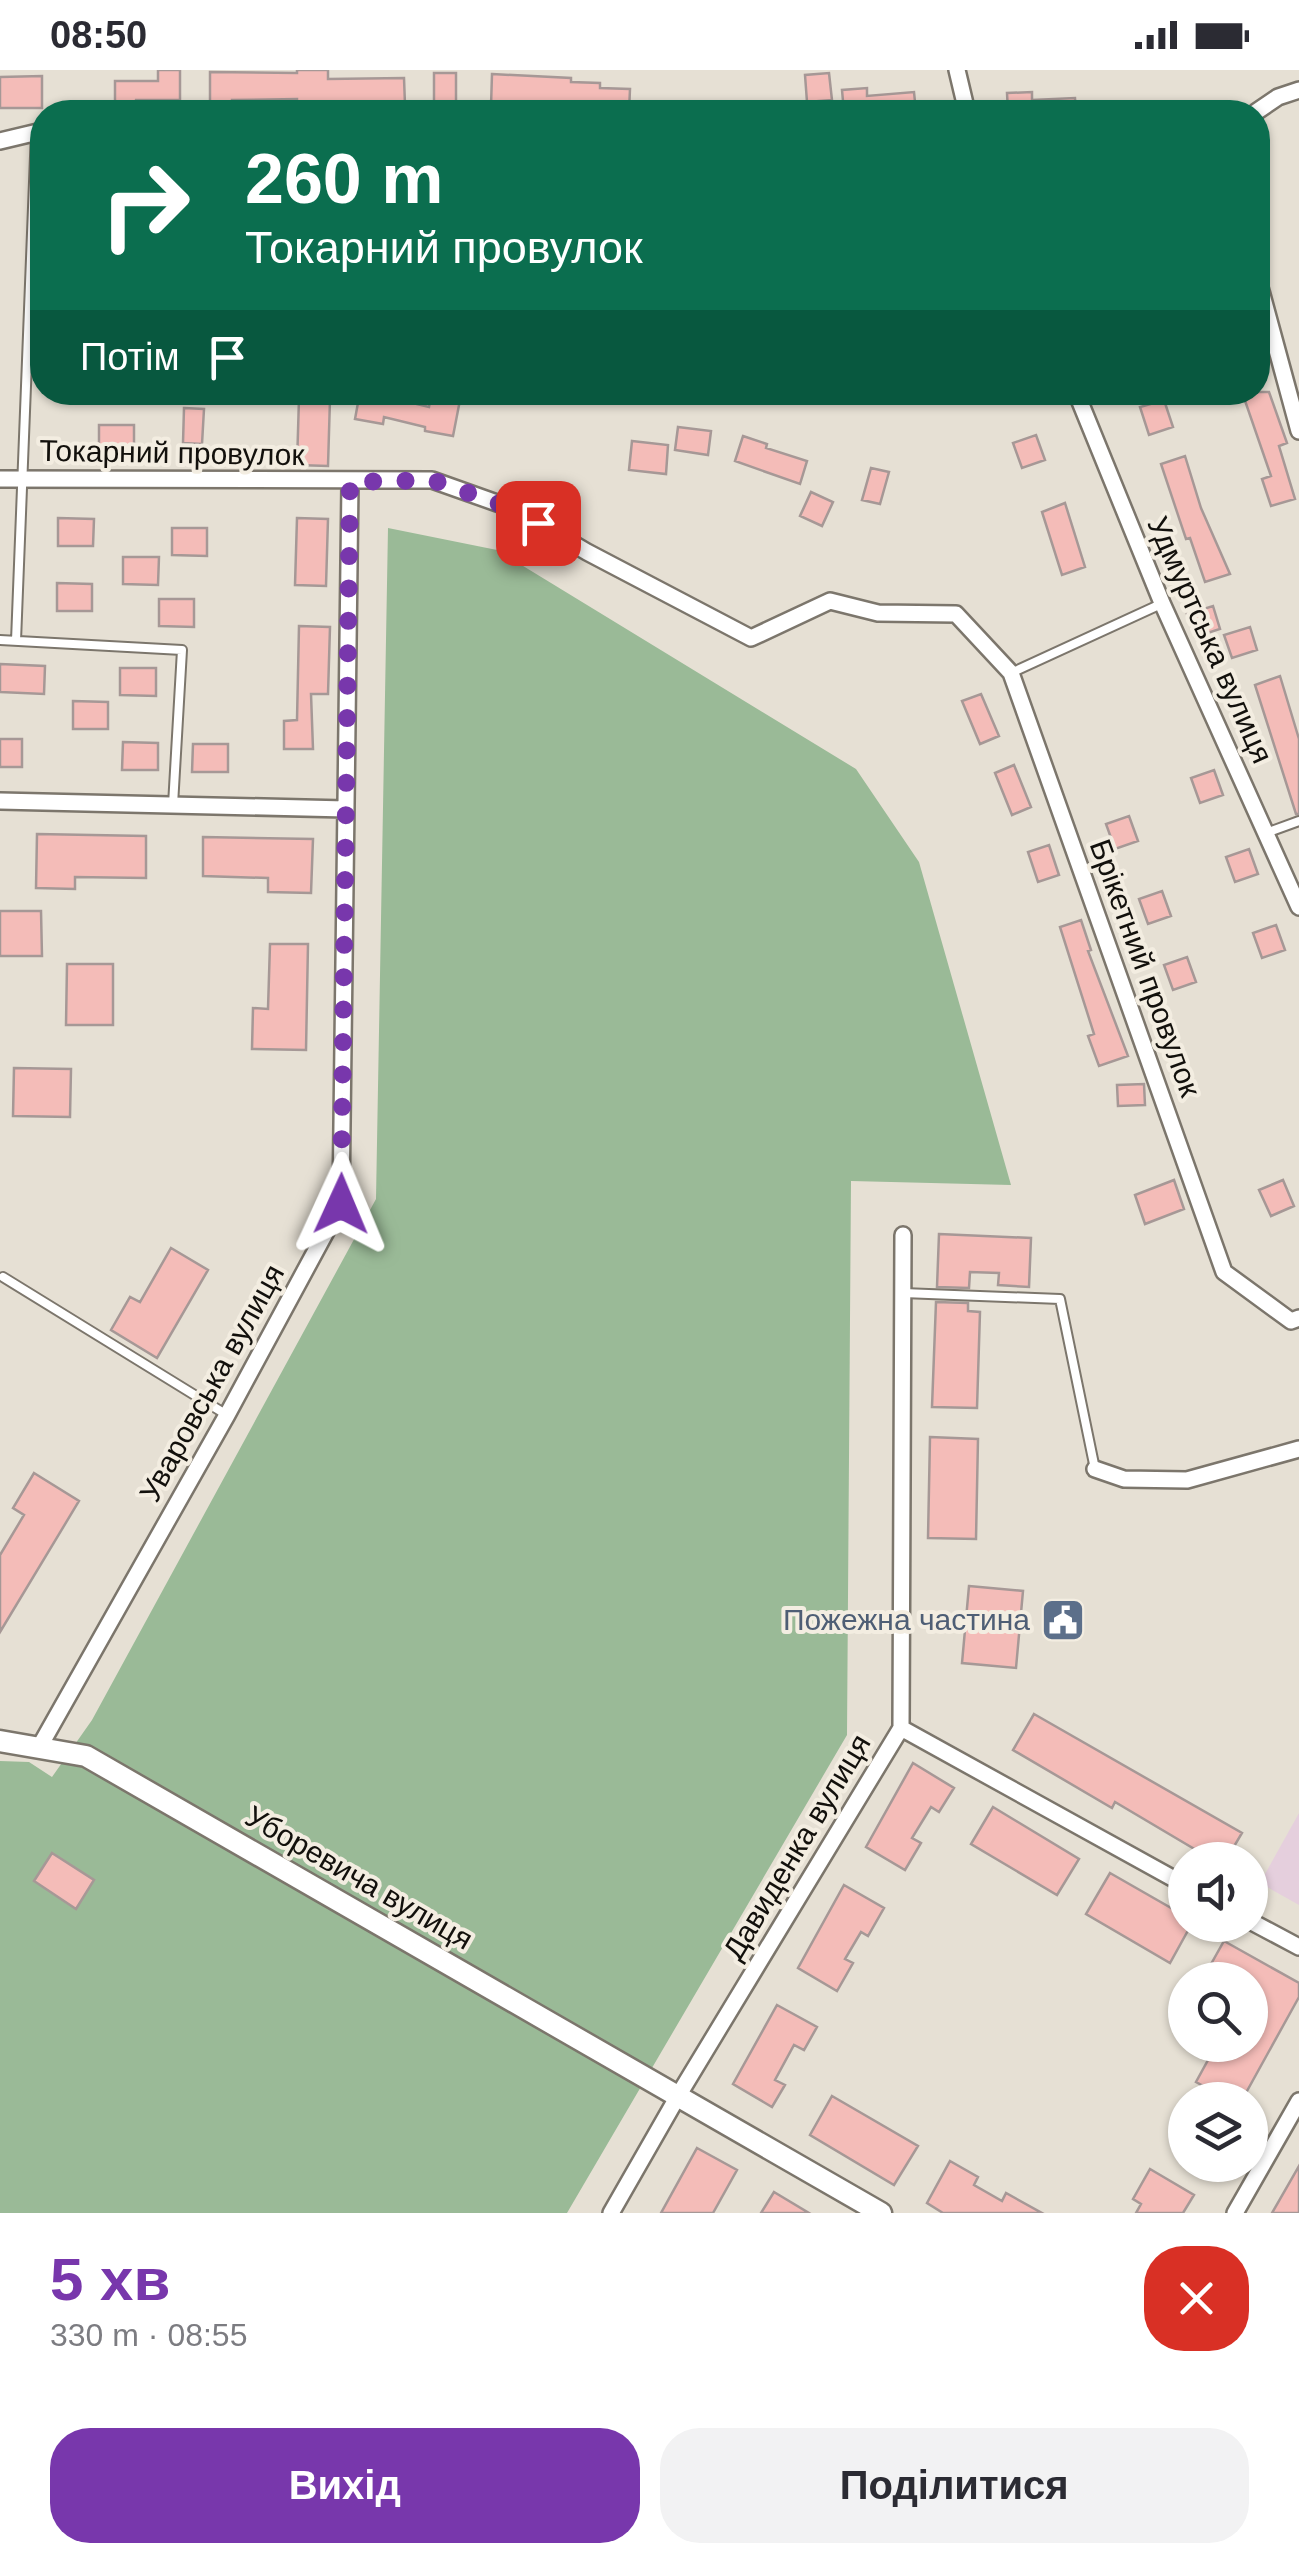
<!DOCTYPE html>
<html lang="uk">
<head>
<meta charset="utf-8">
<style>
  :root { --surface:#fff; --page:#f2f2f3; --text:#2b2b33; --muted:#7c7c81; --accent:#7837ac }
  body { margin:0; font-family:Arial,sans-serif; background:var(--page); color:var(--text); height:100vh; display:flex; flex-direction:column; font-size:38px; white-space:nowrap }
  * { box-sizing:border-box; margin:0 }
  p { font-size:32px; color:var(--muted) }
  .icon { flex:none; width:55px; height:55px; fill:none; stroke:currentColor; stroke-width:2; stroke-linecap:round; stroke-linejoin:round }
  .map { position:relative; height:2143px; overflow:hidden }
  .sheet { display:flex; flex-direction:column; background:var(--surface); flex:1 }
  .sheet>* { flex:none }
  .guide { position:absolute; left:30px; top:30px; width:1240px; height:305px; border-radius:40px; box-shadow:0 2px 8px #0004; background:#0b6e4f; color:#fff; overflow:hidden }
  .tools { position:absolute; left:1168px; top:1772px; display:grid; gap:20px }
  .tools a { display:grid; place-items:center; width:100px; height:100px; border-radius:50%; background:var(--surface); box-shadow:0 2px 8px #0004; font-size:50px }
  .pin { position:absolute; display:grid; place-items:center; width:85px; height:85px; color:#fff; margin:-42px; border-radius:20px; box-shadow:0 5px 15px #0006 }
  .me { position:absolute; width:110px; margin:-55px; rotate:1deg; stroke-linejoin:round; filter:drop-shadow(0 0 8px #0008) }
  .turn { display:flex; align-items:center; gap:35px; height:210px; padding:0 50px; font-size:45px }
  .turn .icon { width:130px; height:130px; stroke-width:2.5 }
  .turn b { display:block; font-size:70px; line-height:85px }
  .then { display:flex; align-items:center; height:95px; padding:0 50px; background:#0003; gap:20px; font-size:38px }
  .round { display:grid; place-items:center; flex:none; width:105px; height:105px; border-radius:40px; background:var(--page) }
  .headline { display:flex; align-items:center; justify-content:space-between; height:170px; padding:0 50px }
  h1 { font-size:60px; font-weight:600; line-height:75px; color:var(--accent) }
  .button { display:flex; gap:20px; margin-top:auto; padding:20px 50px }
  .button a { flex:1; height:115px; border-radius:40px; background:var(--accent); color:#fff; font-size:40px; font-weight:600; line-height:115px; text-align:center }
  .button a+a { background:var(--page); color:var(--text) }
  .status { display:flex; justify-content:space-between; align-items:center; height:70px; padding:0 50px; background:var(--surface); direction:ltr }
  .status svg { height:28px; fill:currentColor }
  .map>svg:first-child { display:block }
  .education { fill:#e5cfdd }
  .green { fill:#9aba97 }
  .building { fill:#f4bcb8; stroke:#a69896; stroke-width:2.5 }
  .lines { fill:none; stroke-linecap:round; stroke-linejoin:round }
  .service-casing { stroke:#7c766c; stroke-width:12 }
  .minor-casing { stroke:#7c766c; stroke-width:20 }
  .tertiary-casing { stroke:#7c766c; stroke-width:25 }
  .service { stroke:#fff; stroke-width:8 }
  .minor { stroke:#fff; stroke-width:15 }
  .tertiary { stroke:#fff; stroke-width:20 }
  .route { stroke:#7837ac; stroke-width:18; stroke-dasharray:0 32.4 }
  .labels { text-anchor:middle; stroke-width:8; stroke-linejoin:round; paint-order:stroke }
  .street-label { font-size:30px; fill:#12100c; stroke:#f3ede1 }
  .service-label { font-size:30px; fill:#4e5e75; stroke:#f3ede1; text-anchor:end }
</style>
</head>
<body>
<div class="status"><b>08:50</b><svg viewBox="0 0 49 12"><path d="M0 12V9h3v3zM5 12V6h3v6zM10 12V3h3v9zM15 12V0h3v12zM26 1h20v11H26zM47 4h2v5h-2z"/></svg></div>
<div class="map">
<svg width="1299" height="2143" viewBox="0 0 1299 2143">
  <rect width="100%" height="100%" fill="#e6e0d4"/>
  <path class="education" d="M1299 1743V1835L1260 1813Z"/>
  <path class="green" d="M388 458 497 480 856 699 919 792 1011 1115 851 1111 847 1665 567 2143H0V1691L29 1692 52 1707 92 1650 376 1129Z"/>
  <path class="building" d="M158 0H180V30H136L135 34H115V11H158Z
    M297 0H328V9L404 8 405 35 297 34V29L232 30V33H210V2L297 3Z
    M434 3H456V35H434Z
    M829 3 832 30 807 32 805 5Z
    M492 4 571 8V12L600 13V18L630 19 629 42 491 36Z
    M42 6V38H0V7Z
    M867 18V26L914 22 916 42H844L842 20Z
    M1032 22V30L1075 28 1076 42H1008L1007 23Z
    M360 322H389L388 327 429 337 431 325 460 330 453 366 425 361V357L384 347 383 354 355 349Z
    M1242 322H1269L1287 373 1279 376 1295 429 1271 436 1262 409 1271 406Z
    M299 328 330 329 328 396 297 395Z
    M1164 330 1173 357 1149 365 1140 337Z
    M184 338 204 339 202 374 183 373Z
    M99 355H134V382H99Z
    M678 357 711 361 708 385 675 380Z
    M1036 365 1045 390 1022 398 1013 373Z
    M743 366 767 374 766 378 807 391 800 414 735 391Z
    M632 371 668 375 666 404 629 400Z
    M1185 386 1201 438 1230 504 1205 512 1190 468 1186 469 1161 394Z
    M871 398 889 402 880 434 862 430Z
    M811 422 833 432 822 456 800 446Z
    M1065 433 1085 497 1062 505 1042 442Z
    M58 448 94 449 93 476H58Z
    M297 448 328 449 326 516 295 515Z
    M172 458H207V486L172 485Z
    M123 487H159L158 515 123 514Z
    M57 513 92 514V541H57Z
    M159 529H194V557L159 556Z
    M1213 536 1220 559 1195 567 1187 544Z
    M299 556 330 557 328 624H311L313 679H284V651L297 650Z
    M1250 557 1257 580 1232 588 1224 565Z
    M0 594 45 596 44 624 0 622Z
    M120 598H156V626L120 625Z
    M1280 606 1299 669V744H1296L1255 615Z
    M981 624 999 666 980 674 962 631Z
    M73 631 108 632V659H73Z
    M0 669H22V697H0Z
    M123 672 158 673V700H122Z
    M193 674H228V702H192Z
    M1014 695 1031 737 1012 745 995 703Z
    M1214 700 1223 725 1200 733 1191 708Z
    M1129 746 1138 771 1115 779 1106 754Z
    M37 764 146 766V808L75 807V819L36 818Z
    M203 767 313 769 311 823 268 822V808L203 806Z
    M1049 775 1059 805 1038 812 1028 782Z
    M1249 779 1258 804 1235 812 1226 787Z
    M1162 821 1171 846 1148 854 1139 829Z
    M0 841H41L42 886H0Z
    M1081 850 1091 880 1088 881 1128 986 1099 996 1088 966 1094 964 1060 857Z
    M1276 855 1285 880 1262 888 1253 863Z
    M270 874H308L306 980 252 979 253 938 268 939Z
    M1187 887 1196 912 1173 920 1164 895Z
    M67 894H113V955H66Z
    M14 998 71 999 70 1047 13 1046Z
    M1144 1014 1145 1035 1118 1036 1117 1015Z
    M1174 1110 1184 1139 1145 1154 1135 1125Z
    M1283 1110 1294 1136 1271 1146 1259 1120Z
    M939 1164 1031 1168 1029 1217 998 1215 999 1203 970 1202 969 1218 937 1217Z
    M171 1178 208 1200 157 1288 111 1260 130 1227 140 1232Z
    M936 1232 968 1233V1241L980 1242 977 1338 932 1337Z
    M930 1367 978 1369 976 1469 928 1468Z
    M34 1403 79 1431 0 1562V1485L24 1445 13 1438Z
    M969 1516 1023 1521 1016 1598 962 1593Z
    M1034 1644 1242 1763 1226 1790H1213L1115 1732 1112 1738 1013 1680Z
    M913 1693 954 1718 939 1742 931 1737 912 1768 921 1773 905 1800 866 1777Z
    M993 1737 1079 1789 1057 1825 971 1774Z
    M52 1783 94 1810 76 1839 34 1811Z
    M1110 1803 1185 1846V1855H1191L1170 1893 1086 1844Z
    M844 1815 884 1838 868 1866 861 1862 845 1889 853 1893 837 1921 798 1898Z
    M1224 1871 1299 1913V1927L1242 2030H1229L1196 2012 1213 1981 1222 1986 1228 1975H1250V1910H1217L1206 1903Z
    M777 1935 817 1957 804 1980 794 1975 775 2010 785 2015 772 2037 733 2014Z
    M832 2026 918 2076 894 2115 810 2065Z
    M697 2078 737 2100 713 2143H661Z
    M950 2091 978 2107 974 2115 1002 2131 1006 2123 1042 2143H943L927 2133Z
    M1299 2096V2143H1272Z
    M1150 2099 1194 2125 1183 2143H1136L1141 2134 1133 2129Z
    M774 2122 809 2143H761Z"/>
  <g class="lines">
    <g class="service-casing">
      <path id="service" d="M0 570 182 580 173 735
        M16 571 36 61
        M1011 603 1161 534
        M1266 763 1299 751
        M3 1207 227 1345
        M903 1223 1060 1229 1095 1399"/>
    </g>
    <g class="minor-casing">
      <path id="minor" d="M957 0 967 42
        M1256 42 1278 27 1299 20
        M0 71 42 61
        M1258 210 1299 361
        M1076 322 1162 533 1299 837
        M0 409 432 410 514 439 587 482 751 568 830 531 878 543 956 544 1011 603 1224 1202 1291 1251 1299 1248
        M0 731 346 739
        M1095 1399 1124 1409 1187 1410 1299 1379
        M901 1658 1185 1815
        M40 1676 227 1345 341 1134 350 413
        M1250 1851 1299 1877
        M611 2143 678 2026 901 1658 903 1165
        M1235 2143 1299 2031"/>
    </g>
    <g class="tertiary-casing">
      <path id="tertiary" d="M0 1671 86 1686 881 2143"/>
    </g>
    <use href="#service" class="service"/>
    <use href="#minor" class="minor"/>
    <use href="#tertiary" class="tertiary"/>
  </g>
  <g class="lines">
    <path class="route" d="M341 1134 350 412 432 410 514 439 538 453"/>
  </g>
  <defs>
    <g id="civic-square" transform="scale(2.25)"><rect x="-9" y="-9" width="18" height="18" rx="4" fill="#5c6f8a" stroke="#f3ede1"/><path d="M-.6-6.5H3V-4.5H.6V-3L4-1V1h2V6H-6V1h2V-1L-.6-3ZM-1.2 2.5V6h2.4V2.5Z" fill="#fff"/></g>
  </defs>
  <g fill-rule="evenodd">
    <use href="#civic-square" x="1063" y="1550"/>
  </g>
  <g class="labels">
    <g class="street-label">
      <text transform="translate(172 383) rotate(1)" y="10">Токарний провулок</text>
      <text transform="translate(1210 570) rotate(66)" y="10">Удмуртська вулиця</text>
      <text transform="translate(1145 898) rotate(70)" y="10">Брiкетний провулок</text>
      <text transform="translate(212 1313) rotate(-61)" y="10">Уваровська вулиця</text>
      <text transform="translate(797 1777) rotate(-59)" y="10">Давиденка вулиця</text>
      <text transform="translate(359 1808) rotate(30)" y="10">Уборевича вулиця</text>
    </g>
    <g class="service-label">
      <text x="1030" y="1560">Пожежна частина</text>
    </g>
  </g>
</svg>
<div class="tools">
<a><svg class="icon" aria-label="sound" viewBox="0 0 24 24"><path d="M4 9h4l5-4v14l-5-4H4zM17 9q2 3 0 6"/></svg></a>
<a><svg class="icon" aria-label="search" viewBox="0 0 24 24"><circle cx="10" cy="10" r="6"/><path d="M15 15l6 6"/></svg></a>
<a><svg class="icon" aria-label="layers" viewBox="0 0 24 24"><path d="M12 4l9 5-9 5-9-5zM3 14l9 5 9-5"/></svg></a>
</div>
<div class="pin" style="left:538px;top:453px;background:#d93025"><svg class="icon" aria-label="arrive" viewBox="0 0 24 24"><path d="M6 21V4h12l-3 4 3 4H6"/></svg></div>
<svg class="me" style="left:341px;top:1134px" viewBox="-20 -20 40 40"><path d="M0-17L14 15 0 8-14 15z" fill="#7837ac" stroke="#fff" stroke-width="4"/></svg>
<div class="guide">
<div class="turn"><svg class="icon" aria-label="right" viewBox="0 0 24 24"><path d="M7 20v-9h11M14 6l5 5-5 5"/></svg><div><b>260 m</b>Токарний провулок</div></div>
<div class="then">Потім<svg class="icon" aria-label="arrive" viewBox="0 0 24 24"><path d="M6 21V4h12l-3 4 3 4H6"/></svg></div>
</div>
</div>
<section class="sheet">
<div class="headline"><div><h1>5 хв</h1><p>330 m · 08:55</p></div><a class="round" style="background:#d93025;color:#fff"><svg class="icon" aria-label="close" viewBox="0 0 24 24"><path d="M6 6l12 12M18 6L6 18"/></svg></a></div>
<div class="button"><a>Вихід</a><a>Поділитися</a></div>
</section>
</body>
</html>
